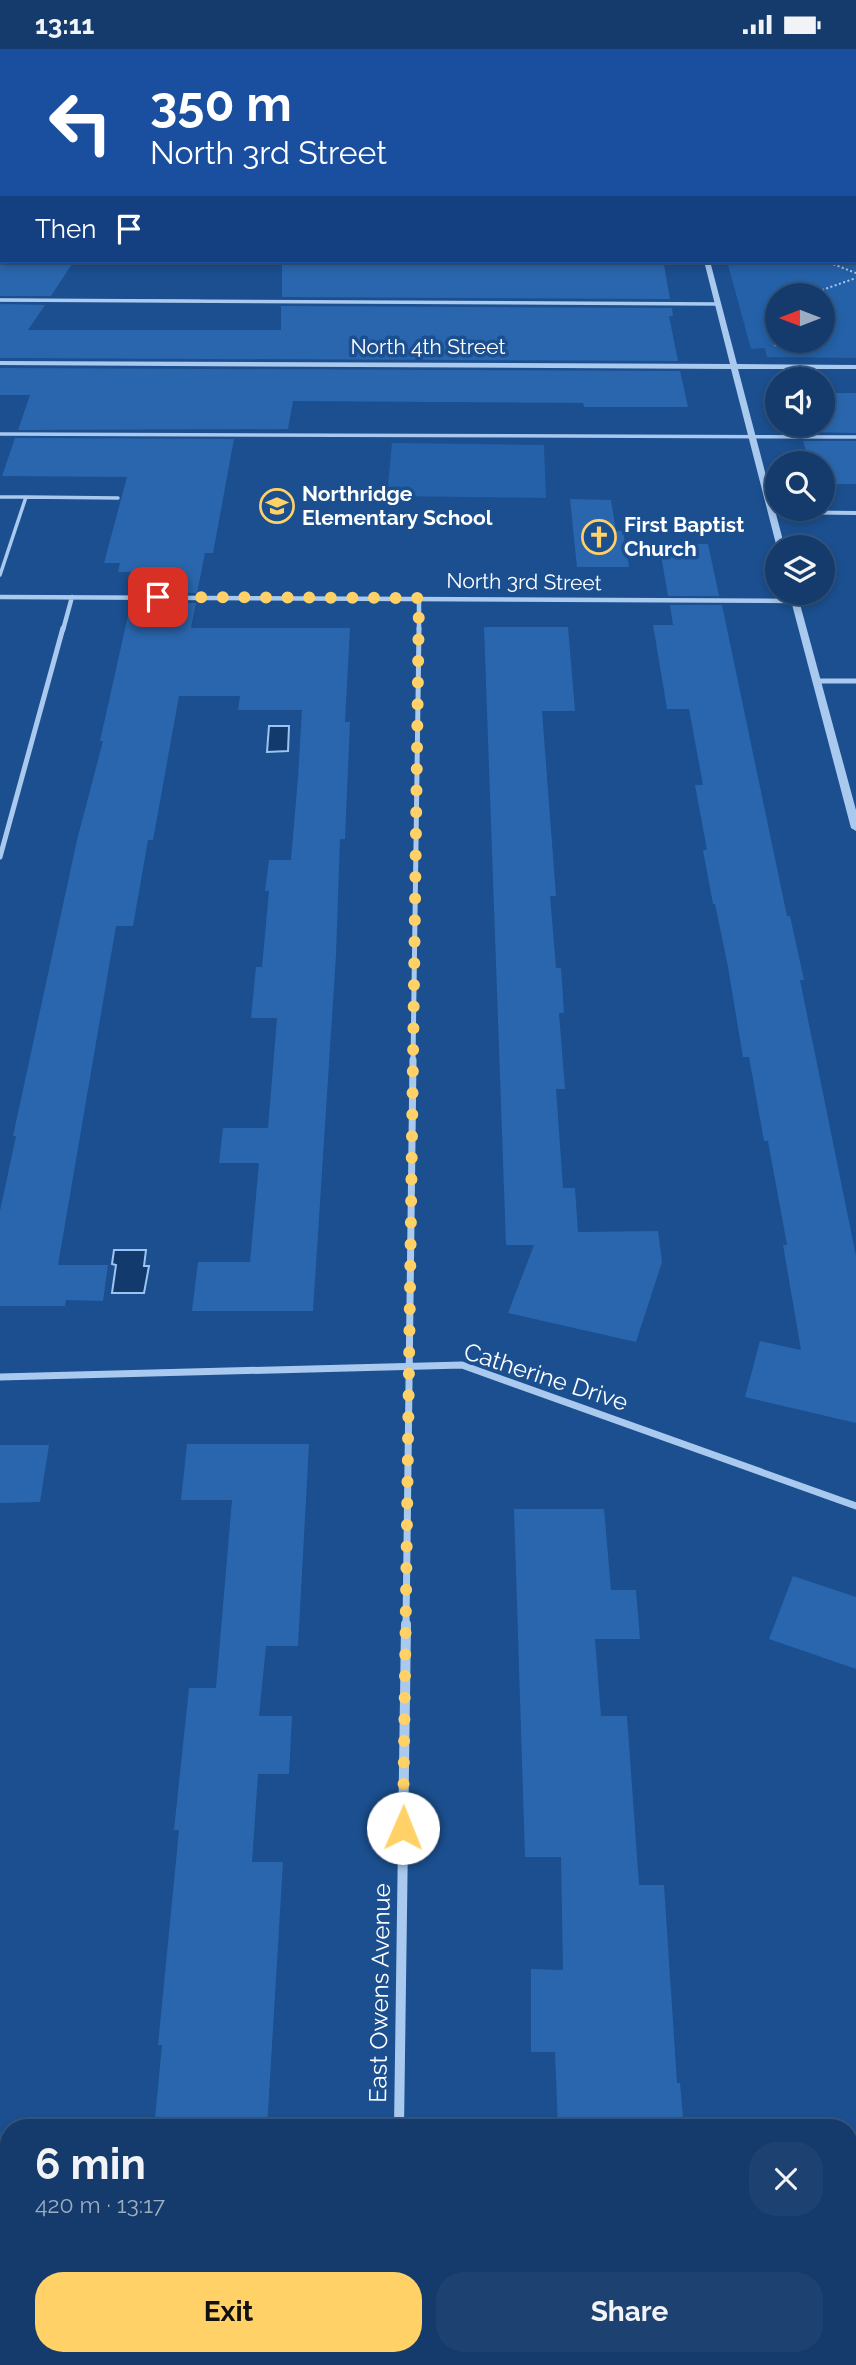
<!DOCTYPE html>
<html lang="en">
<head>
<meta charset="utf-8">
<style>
  :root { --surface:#143b6b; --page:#1d4271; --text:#f1f3f6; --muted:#9dadc1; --line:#33557e; --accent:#ffd166 }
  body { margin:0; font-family:Raleway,sans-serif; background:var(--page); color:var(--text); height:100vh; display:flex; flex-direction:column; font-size:26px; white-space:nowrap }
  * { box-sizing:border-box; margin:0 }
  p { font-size:23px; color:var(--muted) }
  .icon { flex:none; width:38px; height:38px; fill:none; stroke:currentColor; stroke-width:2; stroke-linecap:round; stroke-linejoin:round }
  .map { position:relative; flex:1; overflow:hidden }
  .sheet { position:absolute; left:0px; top:2070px; width:858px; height:247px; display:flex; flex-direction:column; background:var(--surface); border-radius:28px 28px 0 0; box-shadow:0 4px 10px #0003,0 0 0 2px var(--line) }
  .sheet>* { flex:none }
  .hud { position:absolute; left:0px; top:0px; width:858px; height:214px; box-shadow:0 4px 10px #0003,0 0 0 2px var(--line); background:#1a4fa0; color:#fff; overflow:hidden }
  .needle { width:46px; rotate:270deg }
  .fabs { position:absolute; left:765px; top:234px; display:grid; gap:14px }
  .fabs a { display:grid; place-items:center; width:70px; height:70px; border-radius:50%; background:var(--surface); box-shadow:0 4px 10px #0003,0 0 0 2px var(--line); font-size:35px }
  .pin { position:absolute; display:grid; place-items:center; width:60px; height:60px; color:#fff; margin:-30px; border-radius:14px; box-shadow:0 4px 10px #0006 }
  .me { position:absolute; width:77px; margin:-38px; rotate:1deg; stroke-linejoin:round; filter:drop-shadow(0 0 5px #0008) }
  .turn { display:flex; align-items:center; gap:24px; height:147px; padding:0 35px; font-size:32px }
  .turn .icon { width:91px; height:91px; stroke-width:2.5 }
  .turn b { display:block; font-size:49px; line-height:60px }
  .then { display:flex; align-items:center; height:66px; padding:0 35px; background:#0003; gap:14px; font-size:26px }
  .round { display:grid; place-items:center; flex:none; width:74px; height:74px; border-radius:28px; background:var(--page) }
  .head { display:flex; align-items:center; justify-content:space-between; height:119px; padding:0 35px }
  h1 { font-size:42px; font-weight:700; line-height:52px }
  .button { display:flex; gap:14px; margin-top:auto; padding:14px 35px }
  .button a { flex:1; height:80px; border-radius:28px; background:var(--accent); color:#111; font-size:28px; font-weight:700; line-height:80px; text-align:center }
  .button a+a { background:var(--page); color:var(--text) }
  .status { display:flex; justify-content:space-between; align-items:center; height:49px; padding:0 35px; background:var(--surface); direction:ltr }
  .status svg { height:19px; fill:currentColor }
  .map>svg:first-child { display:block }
  .green { fill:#2461a8; fill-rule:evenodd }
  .water { fill:#123a6d; stroke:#9cc4f0; stroke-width:2 }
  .building { fill:#2a66ad }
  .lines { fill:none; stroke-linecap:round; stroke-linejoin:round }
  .path-far1 { stroke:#a9c9ee; stroke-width:2; stroke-dasharray:2 2.5; stroke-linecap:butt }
  .path { stroke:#a9c9ee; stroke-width:2.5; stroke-dasharray:2 3.5; stroke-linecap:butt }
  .service-far1 { stroke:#a9c9ee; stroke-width:2.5 }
  .service { stroke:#a9c9ee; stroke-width:3.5 }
  .minor-far3 { stroke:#a9c9ee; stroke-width:4.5 }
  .minor-far2 { stroke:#a9c9ee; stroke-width:5 }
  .minor-far1 { stroke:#a9c9ee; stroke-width:7 }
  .minor { stroke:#a9c9ee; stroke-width:10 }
  .tertiary { fill:#a9c9ee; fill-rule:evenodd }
  .route { stroke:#ffd166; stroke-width:12; stroke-dasharray:0 21.6 }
  .labels { text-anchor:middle; stroke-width:7; stroke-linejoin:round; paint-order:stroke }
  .far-street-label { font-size:21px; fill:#fff; stroke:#1b4f8f }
  .far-poi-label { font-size:21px; font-weight:bold; fill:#fff; stroke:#1b4f8f; text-anchor:start }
  .street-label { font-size:24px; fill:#fff; stroke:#1b4f8f }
</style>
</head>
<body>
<div class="status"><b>13:11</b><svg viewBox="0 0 49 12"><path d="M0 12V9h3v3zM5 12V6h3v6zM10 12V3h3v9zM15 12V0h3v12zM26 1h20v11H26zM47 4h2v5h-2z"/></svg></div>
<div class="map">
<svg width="856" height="2316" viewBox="0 0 856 2316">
  <rect width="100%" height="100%" fill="#1b4f8f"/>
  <path class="green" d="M856 152V309L767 308 765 299 751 300 727 212H856ZM777 247H822V292H777Z
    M392 394 544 396 546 449 387 447Z"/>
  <path class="water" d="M269 677H289L288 702 267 703Z
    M114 1201H146L144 1217H149L144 1244H112L116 1216 112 1215Z"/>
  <path class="building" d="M0 212H74L51 247H0Z
    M282 214 664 216 670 250 282 248Z
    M0 255 45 256 28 281H281V257L672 259 673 267H669L678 312 0 309Z
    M0 319 680 322 688 358H584L583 354 293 352 288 380 18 381 30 346H0Z
    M822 344H856V384L801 383 798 376H822Z
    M15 389 234 390 213 504H205L197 544H133L137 523H118L120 514H104L127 428 2 427Z
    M803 392H856V435H822V415H810Z
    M570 450 611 451 616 482H623L629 518H577Z
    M659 495H708L719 547H668Z
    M131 553 196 554 191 579H350L345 673H350L345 790H340L336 906 313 1262H192L198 1213H250L259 1114H219L223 1079H268L277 969H251L256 918H262L269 842H265L269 811H291L298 728 302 661H238L240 647H179L153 791H148L133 877H116L58 1216H108L103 1252 66 1251 65 1257H0V1162L16 1087H13L77 791 103 692H100Z
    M670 556H722L787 867H790L804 931H800L856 1207V1374L745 1348 760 1292 801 1301 783 1196H787L768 1092H764L749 1008H743L728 918 715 855H713L703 801H707L695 736H703L689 660H667L653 576H673Z
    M484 578H568L575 662H542L556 847H550L556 919H561L564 964H559L565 1040H556L563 1139H575L578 1183 658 1182 662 1213 636 1293 508 1264 534 1196H506Z
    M187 1395H309L298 1597H266L259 1667H292L289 1725H258L252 1813H283L267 2079H154L162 1996H158L179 1781H174L189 1639H216L232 1451H181Z
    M0 1396H49L40 1453 0 1454Z
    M514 1460H604L611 1541H636L640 1590H595L601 1667H627L639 1836H664L677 2034H680L684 2079H558L555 2003H531V1920L563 1921 561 1808H525Z
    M793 1527 856 1548V1620L769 1590Z"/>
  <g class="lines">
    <path class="path-far1" d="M825 212 856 224
      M805 247 856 229"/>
    <path class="path" d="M776 297 766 264 777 255"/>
    <path class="service-far1" d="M0 251 200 252"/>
    <path class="service" d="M0 251 717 255
      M0 385 856 388
      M0 448H26L0 526
      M26 448 118 449"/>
    <path class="minor-far3" d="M0 548 796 552
      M63 581 72 548
      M419 581V549"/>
    <path class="minor-far2" d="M817 632H856
      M0 808 63 579
      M413 1012 419 579"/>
    <path class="minor-far1" d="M0 1328 462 1316 856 1457
      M406 1577 413 1011"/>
    <path class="minor" d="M399 2079 406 1575
      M397 2308V2316"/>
    <path class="tertiary" d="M647 0H653V2H647Z
      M704 212H710L737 315 856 316V320H738L775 461 856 462V466L776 465 785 499H777L731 320 0 316V312L730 315Z
      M789 544H797L856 761V782L851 779Z"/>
  </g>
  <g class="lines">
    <path class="route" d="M158 548 419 549 403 1779"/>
  </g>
  <defs>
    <g id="school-ring" transform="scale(1.75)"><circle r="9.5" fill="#1b4f8f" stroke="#ffd166" stroke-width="1.5"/><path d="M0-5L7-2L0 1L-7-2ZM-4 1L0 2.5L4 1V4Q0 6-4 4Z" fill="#ffd166"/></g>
    <g id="church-ring" transform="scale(1.75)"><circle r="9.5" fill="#1b4f8f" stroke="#ffd166" stroke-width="1.5"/><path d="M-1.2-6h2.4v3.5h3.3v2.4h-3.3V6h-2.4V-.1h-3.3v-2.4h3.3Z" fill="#ffd166"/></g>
  </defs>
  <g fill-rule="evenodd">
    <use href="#school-ring" x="277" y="457"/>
    <use href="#church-ring" x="599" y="488"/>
  </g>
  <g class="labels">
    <g class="far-street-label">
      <text x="428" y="305">North 4th Street</text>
      <text transform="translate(524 533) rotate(1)" y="7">North 3rd Street</text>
    </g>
    <g class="far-poi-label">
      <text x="302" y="452">Northridge<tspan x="302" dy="24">Elementary School</tspan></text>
      <text x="624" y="483">First Baptist<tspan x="624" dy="24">Church</tspan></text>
    </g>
    <g class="street-label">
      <text transform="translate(546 1328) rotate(18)" y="8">Catherine Drive</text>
      <text transform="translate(380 1944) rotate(-89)" y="8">East Owens Avenue</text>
    </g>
  </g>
</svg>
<div class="fabs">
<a><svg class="needle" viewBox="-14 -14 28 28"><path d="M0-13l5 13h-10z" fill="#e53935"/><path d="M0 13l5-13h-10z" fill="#9dadc1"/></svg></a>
<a><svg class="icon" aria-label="sound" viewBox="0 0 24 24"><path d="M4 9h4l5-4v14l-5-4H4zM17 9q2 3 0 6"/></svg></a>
<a><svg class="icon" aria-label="search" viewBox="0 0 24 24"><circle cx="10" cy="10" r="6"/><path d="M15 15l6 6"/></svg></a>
<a><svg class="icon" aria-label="layers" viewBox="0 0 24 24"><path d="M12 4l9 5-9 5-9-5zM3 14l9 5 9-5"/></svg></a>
</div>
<div class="pin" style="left:158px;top:548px;background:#d93025"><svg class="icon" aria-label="arrive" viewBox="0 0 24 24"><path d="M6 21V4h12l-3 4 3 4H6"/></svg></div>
<svg class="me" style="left:403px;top:1779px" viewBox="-20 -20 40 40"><circle r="19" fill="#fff"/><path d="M0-13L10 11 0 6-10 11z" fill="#ffd166"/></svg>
<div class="hud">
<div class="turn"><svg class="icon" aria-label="left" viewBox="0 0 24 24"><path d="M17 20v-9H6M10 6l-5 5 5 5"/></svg><div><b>350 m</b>North 3rd Street</div></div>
<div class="then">Then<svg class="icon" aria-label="arrive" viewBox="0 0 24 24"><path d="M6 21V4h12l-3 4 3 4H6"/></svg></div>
</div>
<section class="sheet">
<div class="head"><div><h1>6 min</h1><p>420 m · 13:17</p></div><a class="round"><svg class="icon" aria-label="close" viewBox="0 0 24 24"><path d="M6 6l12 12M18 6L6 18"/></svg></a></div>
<div class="button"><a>Exit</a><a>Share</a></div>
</section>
</div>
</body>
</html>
